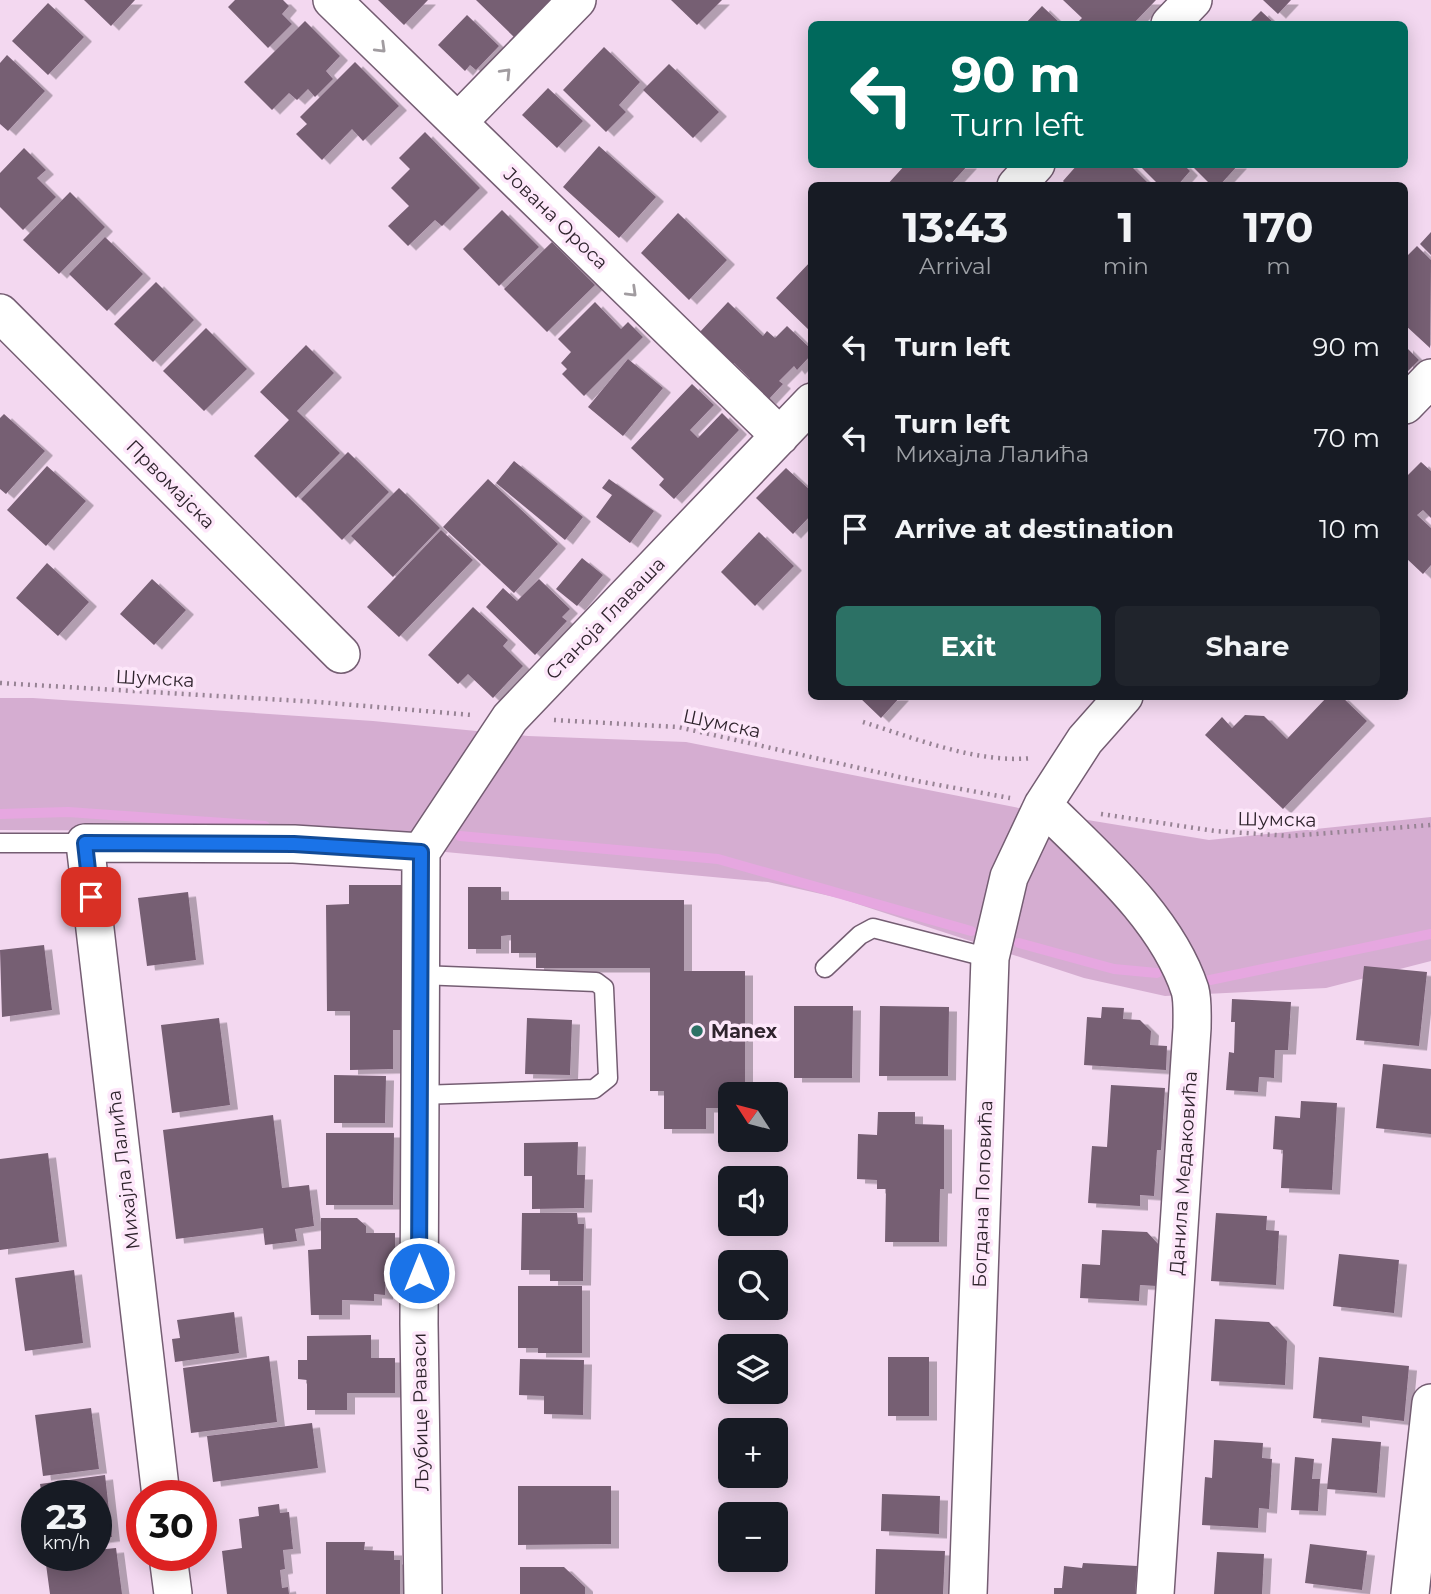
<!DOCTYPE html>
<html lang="en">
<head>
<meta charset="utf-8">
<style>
  :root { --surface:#171b24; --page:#20242c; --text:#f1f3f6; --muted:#9ea1a6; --accent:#2c7165 }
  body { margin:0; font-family:Montserrat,sans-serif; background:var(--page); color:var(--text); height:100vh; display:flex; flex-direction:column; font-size:26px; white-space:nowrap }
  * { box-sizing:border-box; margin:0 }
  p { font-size:23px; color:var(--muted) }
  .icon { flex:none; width:38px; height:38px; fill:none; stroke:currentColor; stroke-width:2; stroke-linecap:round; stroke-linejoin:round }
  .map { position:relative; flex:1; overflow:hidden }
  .panel { position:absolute; left:808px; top:182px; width:600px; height:518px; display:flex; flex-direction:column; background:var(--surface); border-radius:10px; box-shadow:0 4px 18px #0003 }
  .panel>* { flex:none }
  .top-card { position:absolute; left:808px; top:21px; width:600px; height:147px; border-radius:10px; box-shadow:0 4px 18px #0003; background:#00695c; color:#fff; overflow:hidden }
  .needle { width:46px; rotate:306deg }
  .tools { position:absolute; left:718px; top:1082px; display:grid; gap:14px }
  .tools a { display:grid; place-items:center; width:70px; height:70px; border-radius:10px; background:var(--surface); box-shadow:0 4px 18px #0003; font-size:35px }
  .speed { position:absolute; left:21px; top:1480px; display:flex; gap:14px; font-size:35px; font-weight:700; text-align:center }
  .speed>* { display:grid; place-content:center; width:91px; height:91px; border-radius:50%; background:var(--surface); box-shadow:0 4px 18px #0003; line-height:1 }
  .speed small { font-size:18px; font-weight:400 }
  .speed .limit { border:10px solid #d22; background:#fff; color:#111 }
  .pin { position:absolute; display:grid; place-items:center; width:60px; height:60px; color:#fff; margin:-30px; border-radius:14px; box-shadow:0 4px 10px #0006 }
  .me { position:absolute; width:77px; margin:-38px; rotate:0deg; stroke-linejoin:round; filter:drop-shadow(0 0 5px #0008) }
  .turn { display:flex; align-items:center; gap:24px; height:147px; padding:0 28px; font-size:32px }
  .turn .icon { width:91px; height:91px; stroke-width:2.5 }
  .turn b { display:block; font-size:49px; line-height:60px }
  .eta { display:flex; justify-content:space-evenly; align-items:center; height:119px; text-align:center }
  .eta b { font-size:42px; font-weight:700; line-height:49px }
  .action { display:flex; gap:14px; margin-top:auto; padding:14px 28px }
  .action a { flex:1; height:80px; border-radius:10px; background:var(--accent); color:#fff; font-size:28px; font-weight:700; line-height:80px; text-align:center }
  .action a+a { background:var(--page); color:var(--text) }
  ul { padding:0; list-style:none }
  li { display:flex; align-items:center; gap:21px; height:91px; padding:0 28px }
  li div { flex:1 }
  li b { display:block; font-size:26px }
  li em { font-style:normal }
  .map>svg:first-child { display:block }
  .green { fill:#d5add1 }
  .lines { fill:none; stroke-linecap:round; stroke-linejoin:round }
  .stream { stroke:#e6a7e0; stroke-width:10 }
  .building { fill:#765e73; filter:url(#shadow) }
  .service-casing { stroke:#745d72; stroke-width:21 }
  .minor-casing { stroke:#745d72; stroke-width:40 }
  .path { stroke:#978394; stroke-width:4.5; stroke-dasharray:2 5; stroke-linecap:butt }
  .service { stroke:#fff; stroke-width:18 }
  .minor { stroke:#fff; stroke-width:37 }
  .oneway { stroke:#a19ca0 }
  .route-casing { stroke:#114b97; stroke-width:18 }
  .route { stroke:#1a73e8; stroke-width:12 }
  .poi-dot { fill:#2c7165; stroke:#fde7fa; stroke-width:2.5 }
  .labels { text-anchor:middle; stroke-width:7; stroke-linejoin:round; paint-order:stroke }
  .street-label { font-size:19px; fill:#2f242d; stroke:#fde7fa }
  .poi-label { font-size:19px; font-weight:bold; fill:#2f242d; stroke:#fde7fa; text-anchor:start }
</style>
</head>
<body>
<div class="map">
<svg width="1431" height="1594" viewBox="0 0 1431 1594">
  <defs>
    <filter id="shadow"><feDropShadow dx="8" dy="4.5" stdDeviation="0" flood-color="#0004"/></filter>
  </defs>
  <rect width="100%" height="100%" fill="#f3d8f0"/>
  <path class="green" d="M0 698H33L373 721 528 736 686 742 1039 812 1209 840 1431 817V961L1326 988 1165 996 1084 978 839 898 768 882 218 831 0 830Z"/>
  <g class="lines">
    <path class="stream" d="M0 814 68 812 265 826
      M460 836 718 859 971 931
      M1019 943 1114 969 1157 973
      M1210 980 1431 934"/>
  </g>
  <path class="building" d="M84 0H135L111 26Z
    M235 0H283L289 6 282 14 292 24 268 48 228 7Z
    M378 0H428L404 25Z
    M476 0H550L514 37Z
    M671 0H722L697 25Z
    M1063 0H1156L1133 24H1080L1078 22 1082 18Z
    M1263 0H1291L1278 14Z
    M48 3 84 37 48 75 12 41Z
    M1042 6 1061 24H1025Z
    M1261 11 1275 24H1248Z
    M467 15 499 46 476 70 470 65 465 71 438 45Z
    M305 21 340 56 326 71 333 79 315 97 308 89 297 100 289 93 272 110 244 82Z
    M604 47 640 82 619 105 626 112 606 132 563 90Z
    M7 55 45 91 8 131 0 124V63Z
    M355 62 399 106 363 141 352 129 322 160 296 134 307 124 300 117Z
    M669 64 719 112 693 138 643 90Z
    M548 88 583 121 557 148 522 115Z
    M425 132 480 188 442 226 435 220 408 246 388 226 409 206 391 188 410 169 399 158Z
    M599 146 656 197 619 238 563 187Z
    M24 148 46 170 37 178 56 197 23 230 0 207V173Z
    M906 164H969L949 186H886Z
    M1078 164H1129L1151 186H1067L1063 181Z
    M1138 164H1183L1190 171 1177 186H1160Z
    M1190 164H1239L1219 186H1212Z
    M70 192 105 227 59 274 23 240Z
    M502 210 539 247 499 286 463 249Z
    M678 213 727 260 689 300 641 253Z
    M1431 232V255L1420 244Z
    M105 237 143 274 107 311 69 274Z
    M552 242 595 285 547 332 504 289Z
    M1417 246 1431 260 1430 348 1405 325V258Z
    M812 260V333L776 298Z
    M156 282 194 320 153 362 114 324Z
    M595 302 621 329 628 322 643 337 584 396 562 374 567 369 561 363 571 352 558 339Z
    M728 302 763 336 767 331 775 338 787 326 812 350V354L797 370 794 366 779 381 783 384 768 400 748 382 750 379 734 363 732 366 698 334Z
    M206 328 247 369 204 411 163 371Z
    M306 345 334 373 297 411 340 453 296 498 254 456 289 420 260 392Z
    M1405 346 1419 360 1405 374Z
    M628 359 663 388 623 436 588 407Z
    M692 384 714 405 690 430 698 438 722 413 739 430 674 499 659 485 664 479 631 448Z
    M4 414 45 451 6 494 0 489V418Z
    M348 452 389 492 342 540 301 499Z
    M514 461 583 517 565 540 496 483Z
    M1421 462 1431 471V518L1423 510 1417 515 1431 528V565L1423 574 1405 557V478Z
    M47 466 86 501 46 546 7 510Z
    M786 468 812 492V514L793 534 756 498Z
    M488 479 558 544 514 593 443 527Z
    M609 479 654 511 630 543 596 517 612 495 602 488Z
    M399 488 440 528 393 577 351 536Z
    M441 530 473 560 399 637 367 607Z
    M759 532 794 566 755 606 721 572Z
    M582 558 603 575 577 606 556 589Z
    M47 563 89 602 58 636 16 598Z
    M152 579 186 610 154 645 120 614Z
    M539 579 570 609 562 617 567 621 535 655 486 607 503 588 517 601Z
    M473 607 508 640 503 646 523 666 493 698 468 674 458 684 428 655Z
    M858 696H901L881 718Z
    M1328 696H1341L1367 721 1283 809 1205 735 1222 717 1232 728 1245 715 1264 716 1287 739Z
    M349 885H401V906H406L407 1011H402V1030H393V1069L350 1070V1011H327L326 905 349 904Z
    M468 887H501V900H684V971H745V1094H730V1108H706V1129H664V1091H650V968H536V953H511V935L501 936V949H468Z
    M188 892 196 960 147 966 138 898Z
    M44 945 52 1010 2 1017 0 950Z
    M1364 966 1427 972 1419 1046 1356 1040Z
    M1232 999 1291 1002 1288 1050H1275L1274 1078 1259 1077 1258 1092 1226 1090 1229 1052 1234 1053 1235 1022H1231Z
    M794 1006H853L852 1078H794Z
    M880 1006 949 1007 948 1076H879Z
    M1102 1007 1124 1008 1123 1019 1140 1020 1151 1031 1150 1045 1167 1046 1166 1070 1084 1065 1087 1017 1101 1018Z
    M219 1018 230 1105 172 1113 161 1025Z
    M527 1018 572 1020 570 1075 525 1074Z
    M1383 1064 1431 1069V1134L1376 1128Z
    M334 1075 386 1076 385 1123H334Z
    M1111 1085 1165 1088 1161 1150H1157L1154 1196 1140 1195V1206L1088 1203 1092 1146 1107 1147Z
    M1301 1101 1337 1103 1332 1190 1281 1188 1283 1150 1273 1149 1275 1116 1300 1118Z
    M878 1112H915V1124L944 1125V1189H940L939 1242H885L886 1189H877V1180L857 1179 858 1134 877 1135Z
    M273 1115 282 1188 309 1185 314 1226 295 1229 297 1241 265 1245 263 1228 176 1239 163 1130Z
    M326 1133H394L393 1205H326Z
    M578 1142 577 1175H585L584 1208 532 1209V1176H524V1143Z
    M48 1153 59 1242 0 1250V1159Z
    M522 1213H577L578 1224H584L583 1281H550V1270H521Z
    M1216 1213 1267 1216 1266 1230 1279 1231 1276 1285 1211 1281Z
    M321 1218H357L366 1226V1233H395V1283H385V1295L374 1294V1301L342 1300V1315H311L308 1250 321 1249Z
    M1102 1230 1147 1232 1160 1246 1157 1286 1140 1285 1139 1301 1080 1298 1082 1264 1100 1265Z
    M1339 1254 1399 1260 1394 1313 1333 1306Z
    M74 1270 83 1343 25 1351 15 1278Z
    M518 1286H582V1353H538V1348H518Z
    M234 1312 239 1353 175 1362 172 1339 180 1338 177 1320Z
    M1215 1319 1269 1322 1287 1341 1285 1385 1211 1381Z
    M371 1335V1358H395V1393H347V1410H307V1380L298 1379V1360H307V1336Z
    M269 1356 277 1422 191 1433 183 1368Z
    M888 1357H929V1416H888Z
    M1319 1357 1409 1366 1404 1421 1362 1416V1423L1313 1418Z
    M520 1359 584 1360 583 1415 544 1414V1396L519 1395Z
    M91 1408 99 1469 43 1476 35 1415Z
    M312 1423 318 1468 213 1482 207 1436Z
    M1332 1438 1381 1442 1377 1493 1327 1489Z
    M1214 1440 1263 1443 1262 1458 1272 1459 1269 1509 1259 1508 1258 1528 1202 1525 1205 1477 1212 1478Z
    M1295 1457 1314 1459 1312 1479H1320L1318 1511 1291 1510Z
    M105 1475 112 1537 96 1539V1496H42L40 1484Z
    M518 1486H611V1544L518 1545Z
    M882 1494 940 1496 939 1534 881 1531Z
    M279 1504 280 1513 289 1512 293 1549 283 1550 285 1569 280 1570 282 1588 288 1587 289 1594H227L222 1551 242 1548 239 1519 259 1516 258 1507Z
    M326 1542H365L364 1550 394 1551V1560H400V1594H326Z
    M1310 1544 1367 1551 1362 1590 1305 1583Z
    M116 1548 122 1594H50L45 1557 96 1556V1550Z
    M876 1549 945 1551 943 1594H875Z
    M1217 1552 1264 1554 1262 1594H1214Z
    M1083 1563 1137 1566 1135 1594H1054V1588H1062L1064 1566 1082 1568Z
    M520 1567H564L585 1587V1594H520Z"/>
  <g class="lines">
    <g class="service-casing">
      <path id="service" d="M0 843H85
        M825 968 860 935 873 928 990 958
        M420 1095 594 1089 608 1078 604 988 596 982 420 975"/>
    </g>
    <g class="minor-casing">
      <path id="minor" d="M332 0 780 436
        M1170 24 1193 0
        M458 122 577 0
        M1016 186 1036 164
        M0 313 341 654
        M1405 405 1431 378
        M1043 805C1096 858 1166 917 1190 990 1193 1001 1192 1016 1192 1028L1155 1594
        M421 852 419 1324 423 1594
        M421 852 510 718 812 402
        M161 1496 85 843 294 844 421 852
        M168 1556 173 1594
        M968 1594 990 958 1009 877 1043 805 1085 740 1124 696
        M1410 1594 1431 1403"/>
    </g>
    <path class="path" d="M0 683 318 702 472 715
      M554 720 678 727 917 781 1010 798
      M863 722C914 738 978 764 1032 758
      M1101 814 1215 831 1290 836 1431 825"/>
    <use href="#service" class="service"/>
    <use href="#minor" class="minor"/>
  </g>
  <defs><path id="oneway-chevron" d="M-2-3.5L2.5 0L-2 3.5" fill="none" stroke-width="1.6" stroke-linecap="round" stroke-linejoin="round" transform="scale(1.75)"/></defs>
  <g class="oneway">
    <use href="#oneway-chevron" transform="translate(381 48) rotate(44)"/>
    <use href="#oneway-chevron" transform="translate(506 73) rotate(-46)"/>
    <use href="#oneway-chevron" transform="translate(632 292) rotate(44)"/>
  </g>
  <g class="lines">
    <g class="route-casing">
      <path id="route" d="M91 897 85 843 294 844 421 852 419 1273"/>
    </g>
    <use href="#route" class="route"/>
  </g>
  <circle class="poi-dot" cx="697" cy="1031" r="7"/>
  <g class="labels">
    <g class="street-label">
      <text transform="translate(556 218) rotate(44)" y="7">Јована Ороса</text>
      <text transform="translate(171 484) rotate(45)" y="7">Првомајска</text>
      <text transform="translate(605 618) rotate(-46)" y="7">Станоја Главаша</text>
      <text transform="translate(155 678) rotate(3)" y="7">Шумска</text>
      <text transform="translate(722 723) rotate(12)" y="7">Шумска</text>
      <text transform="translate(1277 819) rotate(1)" y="7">Шумска</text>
      <text transform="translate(123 1170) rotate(-97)" y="7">Михајла Лалића</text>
      <text transform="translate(1183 1173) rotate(-86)" y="7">Данила Медаковића</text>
      <text transform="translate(982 1194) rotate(-88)" y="7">Богдана Поповића</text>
      <text transform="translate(420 1412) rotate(-91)" y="7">Љубице Раваси</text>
    </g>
    <g class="poi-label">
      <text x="711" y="1038">Manex</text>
    </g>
  </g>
</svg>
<div class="tools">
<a><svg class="needle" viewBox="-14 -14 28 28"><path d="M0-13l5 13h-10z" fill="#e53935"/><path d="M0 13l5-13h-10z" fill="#9ea1a6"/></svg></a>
<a><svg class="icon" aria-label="sound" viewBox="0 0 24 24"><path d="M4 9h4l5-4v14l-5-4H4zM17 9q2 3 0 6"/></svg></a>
<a><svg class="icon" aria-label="search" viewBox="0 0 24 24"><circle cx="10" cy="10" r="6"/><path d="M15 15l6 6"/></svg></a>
<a><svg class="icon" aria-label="layers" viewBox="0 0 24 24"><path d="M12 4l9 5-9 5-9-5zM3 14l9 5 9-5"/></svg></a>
<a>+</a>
<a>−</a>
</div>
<div class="speed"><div>23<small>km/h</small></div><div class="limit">30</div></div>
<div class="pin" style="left:91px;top:897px;background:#d93025"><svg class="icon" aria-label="arrive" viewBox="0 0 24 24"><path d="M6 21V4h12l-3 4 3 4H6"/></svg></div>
<svg class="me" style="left:419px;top:1273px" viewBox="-20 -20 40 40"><circle r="17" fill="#1a73e8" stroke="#fff" stroke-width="3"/><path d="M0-11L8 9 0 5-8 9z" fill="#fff"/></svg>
<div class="top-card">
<div class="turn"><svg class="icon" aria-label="left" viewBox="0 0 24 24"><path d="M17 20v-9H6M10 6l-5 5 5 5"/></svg><div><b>90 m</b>Turn left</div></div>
</div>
<section class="panel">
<div class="eta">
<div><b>13:43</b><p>Arrival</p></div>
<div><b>1</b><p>min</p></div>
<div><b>170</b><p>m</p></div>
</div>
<ul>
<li><svg class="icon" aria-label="left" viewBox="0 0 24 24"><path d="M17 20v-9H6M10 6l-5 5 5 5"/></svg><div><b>Turn left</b></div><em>90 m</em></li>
<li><svg class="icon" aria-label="left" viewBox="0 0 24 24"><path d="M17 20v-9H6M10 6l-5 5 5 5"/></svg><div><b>Turn left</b><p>Михајла Лалића</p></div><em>70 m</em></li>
<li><svg class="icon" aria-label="arrive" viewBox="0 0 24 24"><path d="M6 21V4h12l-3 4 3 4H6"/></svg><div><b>Arrive at destination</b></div><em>10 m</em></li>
</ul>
<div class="action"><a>Exit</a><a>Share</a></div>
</section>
</div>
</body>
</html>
